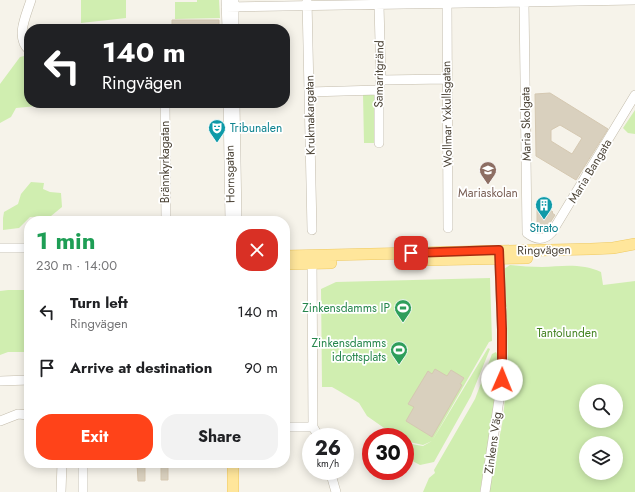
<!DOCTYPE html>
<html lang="en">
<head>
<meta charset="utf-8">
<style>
  :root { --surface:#fff; --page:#f2f2f2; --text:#202124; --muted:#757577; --accent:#ff4319 }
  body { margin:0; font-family:Jost,sans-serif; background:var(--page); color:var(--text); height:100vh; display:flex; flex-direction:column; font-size:15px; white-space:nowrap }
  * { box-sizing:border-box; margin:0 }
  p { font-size:13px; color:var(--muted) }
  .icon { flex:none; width:22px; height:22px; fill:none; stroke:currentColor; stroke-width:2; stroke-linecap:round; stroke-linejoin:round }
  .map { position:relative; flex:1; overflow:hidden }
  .side { position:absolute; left:24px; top:216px; width:266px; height:252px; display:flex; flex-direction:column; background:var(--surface); border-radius:16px; box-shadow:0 2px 10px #0003 }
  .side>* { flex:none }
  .banner { position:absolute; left:24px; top:24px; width:266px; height:84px; border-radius:16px; box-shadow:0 2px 10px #0003; background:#202124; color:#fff; overflow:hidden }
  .tools { position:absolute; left:579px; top:384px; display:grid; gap:8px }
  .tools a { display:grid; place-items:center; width:44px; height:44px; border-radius:50%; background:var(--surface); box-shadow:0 2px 10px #0003; font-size:20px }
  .speed { position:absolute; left:302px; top:428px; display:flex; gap:8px; font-size:20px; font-weight:700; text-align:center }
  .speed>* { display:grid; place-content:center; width:52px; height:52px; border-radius:50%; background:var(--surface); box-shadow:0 2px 10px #0003; line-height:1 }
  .speed small { font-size:10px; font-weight:400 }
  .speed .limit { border:6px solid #d22; background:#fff; color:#111 }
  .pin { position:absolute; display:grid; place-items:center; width:34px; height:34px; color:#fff; margin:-17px; border-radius:8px; box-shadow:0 2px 6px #0006 }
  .me { position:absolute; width:44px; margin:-22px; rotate:1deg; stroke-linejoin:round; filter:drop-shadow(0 0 3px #0008) }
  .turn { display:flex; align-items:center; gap:14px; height:84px; padding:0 12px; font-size:18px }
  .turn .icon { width:52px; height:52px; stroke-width:2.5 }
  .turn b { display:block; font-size:28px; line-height:34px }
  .round { display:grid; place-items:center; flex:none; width:42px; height:42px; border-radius:16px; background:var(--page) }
  .overview { display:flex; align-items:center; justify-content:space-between; height:68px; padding:0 12px }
  h1 { font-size:24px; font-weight:700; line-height:30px; color:#1e9e55 }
  .action { display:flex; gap:8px; margin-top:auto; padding:8px 12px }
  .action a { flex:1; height:46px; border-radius:16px; background:var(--accent); color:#fff; font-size:16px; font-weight:700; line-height:46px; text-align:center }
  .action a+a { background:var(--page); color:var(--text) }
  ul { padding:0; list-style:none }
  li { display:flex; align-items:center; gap:12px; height:56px; padding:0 12px }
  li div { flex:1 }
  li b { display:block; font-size:15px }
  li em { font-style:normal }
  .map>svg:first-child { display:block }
  .green { fill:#d0eeb0; fill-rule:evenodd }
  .building { fill:#d9d0be; stroke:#d5c8b1; fill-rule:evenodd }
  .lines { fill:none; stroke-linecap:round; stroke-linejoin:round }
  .minor-casing { stroke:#c3bcac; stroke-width:10 }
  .major-casing { stroke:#efc960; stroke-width:12 }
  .minor { stroke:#fff; stroke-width:9 }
  .major { stroke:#ffe69b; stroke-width:11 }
  .route-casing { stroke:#a62c10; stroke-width:10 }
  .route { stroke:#ff4319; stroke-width:7 }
  .labels { text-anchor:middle; stroke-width:3.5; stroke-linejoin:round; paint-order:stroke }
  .street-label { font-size:12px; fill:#4c4437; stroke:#fff }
  .culture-label { font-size:12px; fill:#0d838f; stroke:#fff; text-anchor:start }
  .education-label { font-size:12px; fill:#785e54; stroke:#fff }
  .leisure-label { font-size:12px; fill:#27864d; stroke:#fff; text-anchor:end }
  .park-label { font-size:12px; fill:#458423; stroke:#fff }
</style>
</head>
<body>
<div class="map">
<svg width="635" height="492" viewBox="0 0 635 492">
  <rect width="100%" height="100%" fill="#f6f3ea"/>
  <path class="green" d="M81 0H126V18L81 23Z
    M197 0H219L220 18 175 19V2H197Z
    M24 56 29 59V103H37V106L16 108 11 117 0 123V84L20 57Z
    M363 94H376V143H364Z
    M635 110V134L628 133 623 128Z
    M31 182 44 183 43 189 50 192 61 193 62 207 51 216 30 217 19 228 3 230V218L4 212 18 204 21 194Z
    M510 265C521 266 531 267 542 267 562 266 582 263 601 272L603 285 635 281V492H489L503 419 508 366 507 317 505 316 507 307 505 306 504 269ZM586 391H616V421H586ZM586 443H616V473H586Z
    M490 278 492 341 489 342 432 441 423 445 405 441V437H397L367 416 359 403 339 391 332 387H322L321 289 336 282Z
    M8 290H29V352H8L0 355V291Z
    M488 348 490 349 471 396 434 462 420 465 405 457V443L423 446 432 441Z
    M496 352 498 356 497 387 480 492H423L429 478 435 473 434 470 475 399 492 354Z"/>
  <path class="building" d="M172 20H219V29H209L208 26H178V29H172Z
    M550 93 608 129 576 180 536 156 535 94ZM560 125 582 138 572 154 551 141V130Z
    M539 208H547L553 212 552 213 555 215 546 229 540 232 537 230V209H539Z
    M435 369 447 376 451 370 464 378 460 384 462 385 432 437 406 421 414 407 408 404 428 371 432 374Z
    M137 463H145V481H138Z
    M161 463H168V480H161Z"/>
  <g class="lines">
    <g class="minor-casing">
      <path id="minor" d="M226 0 227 29
        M234 0V29
        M307 0 312 230
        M447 0 448 228
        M524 2 527 233C536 240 544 241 552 232L635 95
        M379 5 381 80 379 90V143
        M226 7 635 0
        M29 50C15 37 26 16 31 0
        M381 80 447 79
        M309 92 379 90
        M165 103 166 221
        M228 103 230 221
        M235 103 237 221
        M0 248H29
        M312 257 313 427 319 437
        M0 381 29 380
        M0 421 18 414 29 415
        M285 427H313
        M83 463V492
        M330 471 336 492
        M61 492 62 463
        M485 492 502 380V329L499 252"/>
    </g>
    <g class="major-casing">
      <path id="major" d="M285 256 591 249 613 248 635 244
        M424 260 527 258
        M285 264 331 263
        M233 463V492"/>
    </g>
    <use href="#minor" class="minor"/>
    <use href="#major" class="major"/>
  </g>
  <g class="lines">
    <g class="route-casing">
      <path id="route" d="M411 253 499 250 502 329V380"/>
    </g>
    <use href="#route" class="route"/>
  </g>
  <defs>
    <g id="theatre-pin" transform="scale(0.9)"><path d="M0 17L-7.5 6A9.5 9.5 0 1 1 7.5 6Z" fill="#0f9aa8" stroke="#fff"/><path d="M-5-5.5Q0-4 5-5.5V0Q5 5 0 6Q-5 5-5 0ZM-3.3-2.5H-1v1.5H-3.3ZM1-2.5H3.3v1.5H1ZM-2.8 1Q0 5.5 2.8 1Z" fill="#fff"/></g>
    <g id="school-pin" transform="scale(0.9)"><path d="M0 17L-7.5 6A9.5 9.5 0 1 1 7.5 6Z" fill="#8d6e63" stroke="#fff"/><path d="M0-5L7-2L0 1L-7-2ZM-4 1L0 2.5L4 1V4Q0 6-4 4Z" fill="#fff"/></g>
    <g id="building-pin" transform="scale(0.9)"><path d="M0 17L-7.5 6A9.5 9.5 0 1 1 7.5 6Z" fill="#0f9aa8" stroke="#fff"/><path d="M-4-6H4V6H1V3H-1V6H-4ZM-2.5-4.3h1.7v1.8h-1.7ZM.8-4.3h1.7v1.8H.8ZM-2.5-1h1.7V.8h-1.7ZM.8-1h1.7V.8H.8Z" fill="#fff"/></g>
    <g id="stadium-pin" transform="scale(0.9)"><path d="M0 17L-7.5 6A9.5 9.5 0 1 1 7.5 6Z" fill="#2e9e5b" stroke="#fff"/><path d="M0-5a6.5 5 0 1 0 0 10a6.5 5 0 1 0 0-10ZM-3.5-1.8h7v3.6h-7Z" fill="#fff"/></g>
  </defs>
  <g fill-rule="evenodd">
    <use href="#theatre-pin" x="217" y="128"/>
    <use href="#school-pin" x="488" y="170"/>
    <use href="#building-pin" x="544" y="205"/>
    <use href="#stadium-pin" x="403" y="308"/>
    <use href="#stadium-pin" x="399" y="350"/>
  </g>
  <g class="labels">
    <g class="street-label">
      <text transform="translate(379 74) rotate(-89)" y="4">Samaritgränd</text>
      <text transform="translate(447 114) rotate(-91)" y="4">Wollmar Yxkullsgatan</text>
      <text transform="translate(310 115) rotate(-91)" y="4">Krukmakargatan</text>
      <text transform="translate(526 124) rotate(-91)" y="4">Maria Skolgata</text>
      <text transform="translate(165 162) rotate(-90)" y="4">Brännkyrkagatan</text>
      <text transform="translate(590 171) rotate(-59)" y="4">Maria Bangata</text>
      <text transform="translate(230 174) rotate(-91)" y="4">Hornsgatan</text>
      <text transform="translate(544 250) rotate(-1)" y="4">Ringvägen</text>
      <text transform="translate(493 443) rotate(-82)" y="4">Zinkens Väg</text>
    </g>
    <g class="culture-label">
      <text x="230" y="132">Tribunalen</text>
      <text x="544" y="232" text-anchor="middle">Strato</text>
    </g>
    <g class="education-label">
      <text x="488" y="197">Mariaskolan</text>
    </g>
    <g class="leisure-label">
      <text x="390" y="312">Zinkensdamms IP</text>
      <text x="386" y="347">Zinkensdamms<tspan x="386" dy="14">idrottsplats</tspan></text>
    </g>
    <g class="park-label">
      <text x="567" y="337">Tantolunden</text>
    </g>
  </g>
</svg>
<div class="tools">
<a><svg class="icon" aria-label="search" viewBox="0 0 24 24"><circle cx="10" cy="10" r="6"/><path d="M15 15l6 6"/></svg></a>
<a><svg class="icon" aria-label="layers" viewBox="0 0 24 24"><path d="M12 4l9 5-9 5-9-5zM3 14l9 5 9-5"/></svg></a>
</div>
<div class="speed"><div>26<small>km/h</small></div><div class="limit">30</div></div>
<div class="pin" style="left:411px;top:253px;background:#d93025"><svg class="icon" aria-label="arrive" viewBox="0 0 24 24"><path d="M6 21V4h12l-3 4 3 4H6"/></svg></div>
<svg class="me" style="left:502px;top:380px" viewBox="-20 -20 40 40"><circle r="19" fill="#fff"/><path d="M0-13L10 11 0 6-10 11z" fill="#ff4319"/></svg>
<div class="banner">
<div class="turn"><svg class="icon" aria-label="left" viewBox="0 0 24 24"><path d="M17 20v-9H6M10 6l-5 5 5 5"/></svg><div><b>140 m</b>Ringvägen</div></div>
</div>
<section class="side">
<div class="overview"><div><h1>1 min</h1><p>230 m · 14:00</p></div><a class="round" style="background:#d93025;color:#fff"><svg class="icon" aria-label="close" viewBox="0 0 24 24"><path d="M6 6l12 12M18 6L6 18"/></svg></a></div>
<ul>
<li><svg class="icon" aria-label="left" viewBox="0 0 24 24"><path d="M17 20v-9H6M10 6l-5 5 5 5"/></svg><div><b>Turn left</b><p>Ringvägen</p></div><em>140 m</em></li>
<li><svg class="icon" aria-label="arrive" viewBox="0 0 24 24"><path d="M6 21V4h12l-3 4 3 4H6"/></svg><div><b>Arrive at destination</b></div><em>90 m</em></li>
</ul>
<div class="action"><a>Exit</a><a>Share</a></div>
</section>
</div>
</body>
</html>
